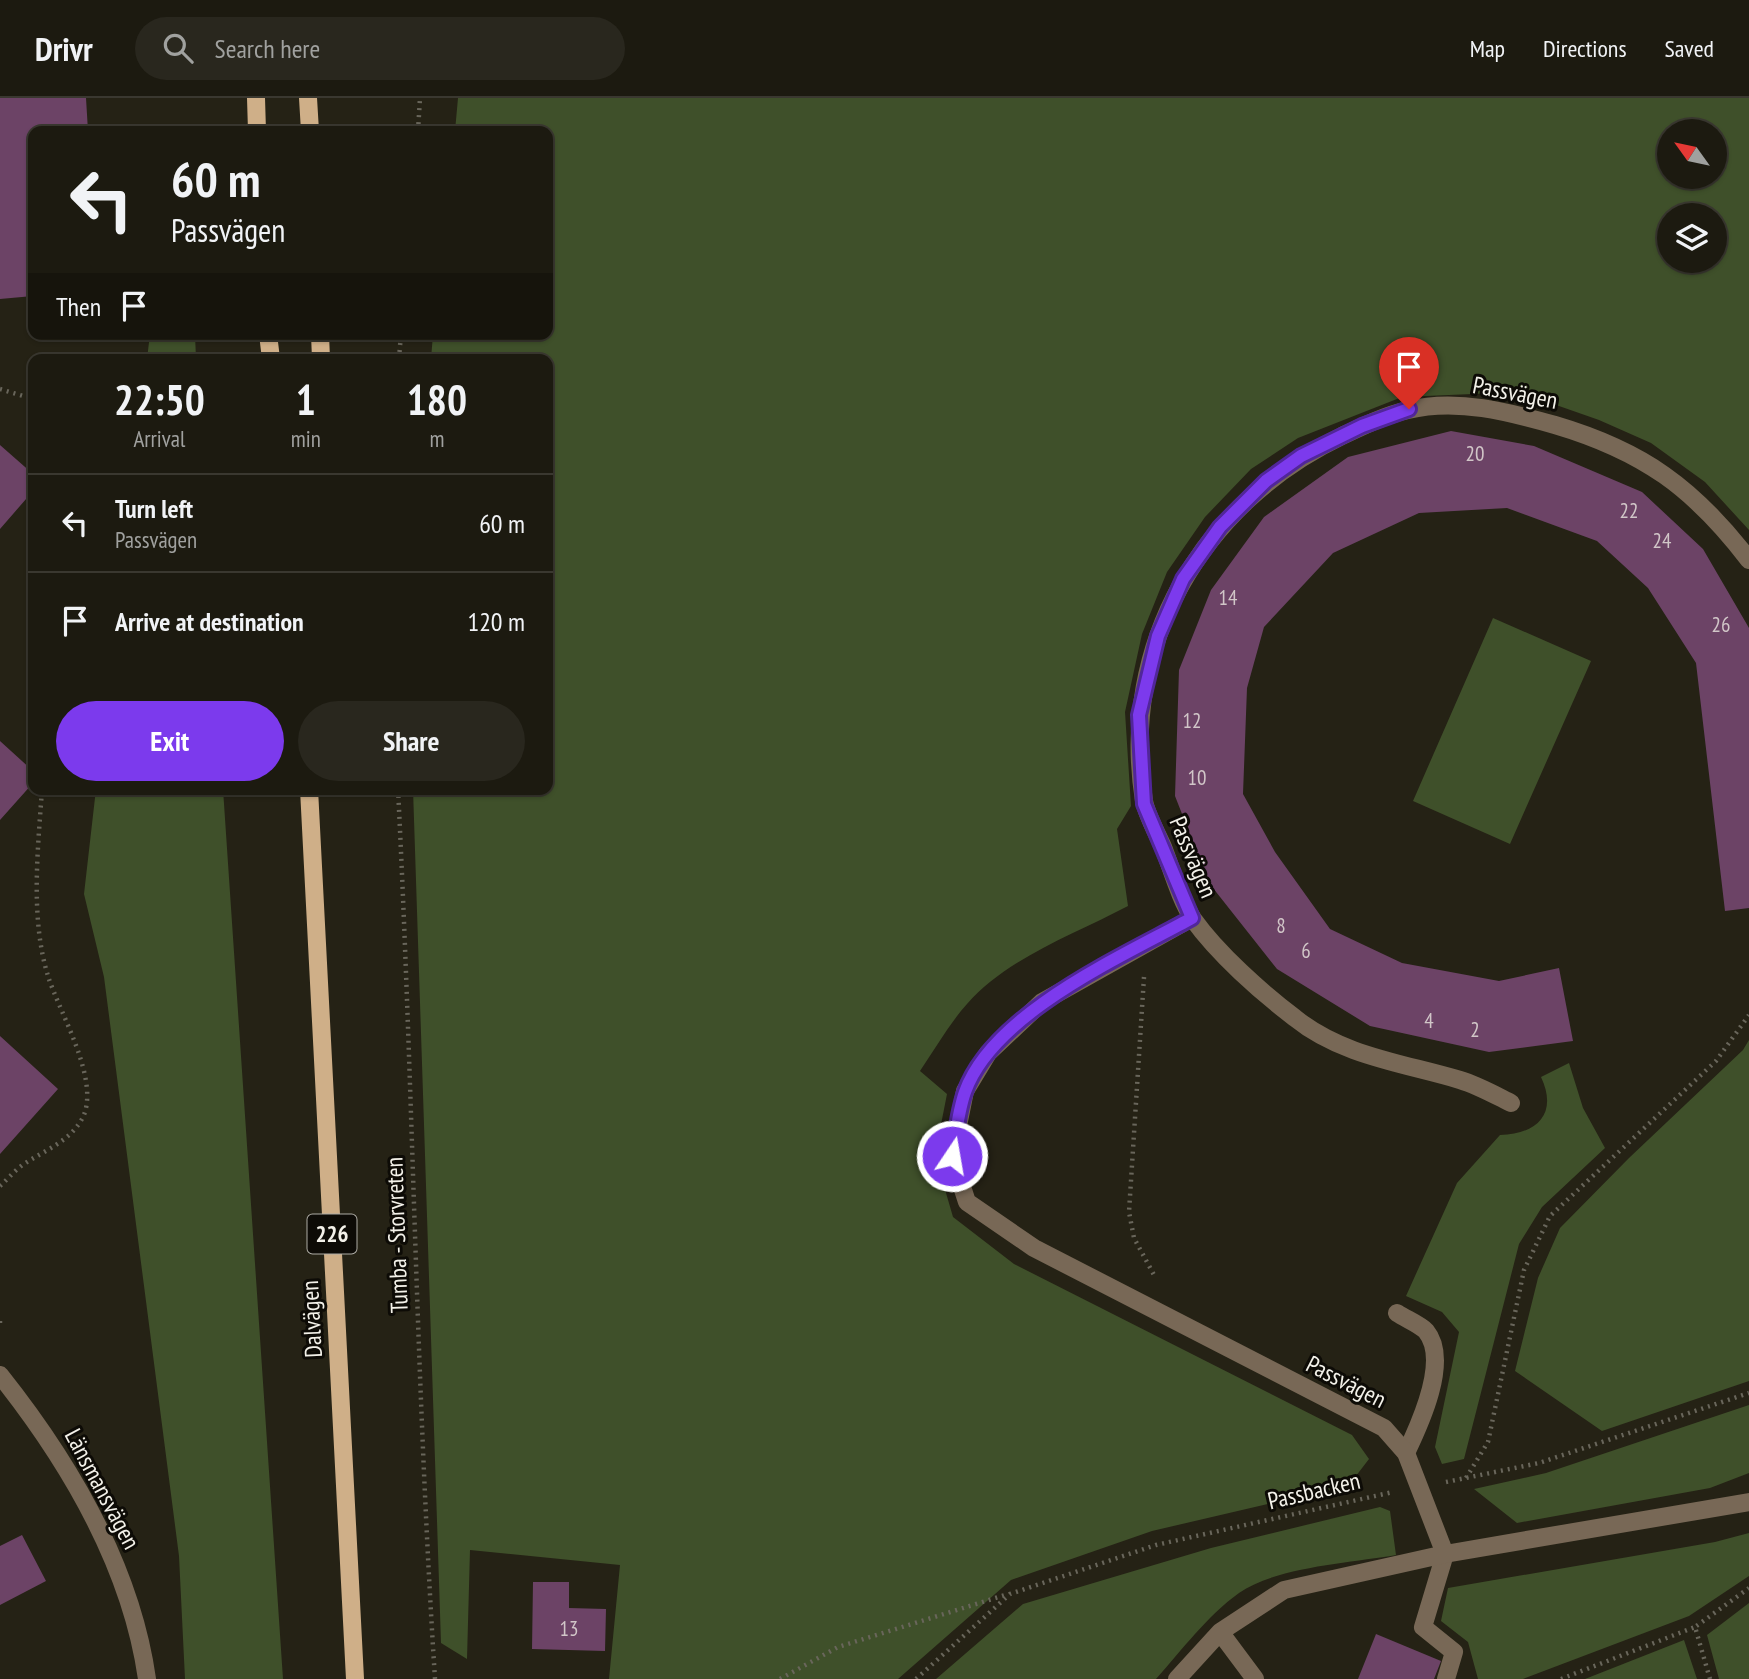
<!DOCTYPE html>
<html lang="en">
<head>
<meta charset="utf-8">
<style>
  :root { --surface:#1c1a10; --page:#29271e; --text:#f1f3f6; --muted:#a0a19f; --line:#3a3830; --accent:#7c3aed }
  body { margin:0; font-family:"PT Sans Narrow",sans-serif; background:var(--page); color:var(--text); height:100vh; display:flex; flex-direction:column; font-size:26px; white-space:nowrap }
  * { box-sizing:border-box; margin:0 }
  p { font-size:23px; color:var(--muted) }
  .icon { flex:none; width:38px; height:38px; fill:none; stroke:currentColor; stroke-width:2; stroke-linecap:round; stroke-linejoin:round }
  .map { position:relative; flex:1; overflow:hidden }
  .side { position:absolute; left:28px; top:256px; width:525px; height:441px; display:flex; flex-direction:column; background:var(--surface); border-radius:14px; box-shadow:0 2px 5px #0004,0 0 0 2px var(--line) }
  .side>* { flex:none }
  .top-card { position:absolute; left:28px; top:28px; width:525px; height:214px; border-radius:14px; box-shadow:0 2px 5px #0004,0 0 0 2px var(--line); background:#1c1a10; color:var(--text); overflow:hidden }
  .needle { width:46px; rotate:303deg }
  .tools { position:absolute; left:1657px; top:21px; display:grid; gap:14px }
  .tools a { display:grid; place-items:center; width:70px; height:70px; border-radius:50%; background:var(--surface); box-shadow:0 2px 5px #0004,0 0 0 2px var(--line); font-size:35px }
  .pin { position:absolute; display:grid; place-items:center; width:60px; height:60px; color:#fff; margin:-72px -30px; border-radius:50% 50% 50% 0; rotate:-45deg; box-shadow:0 0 7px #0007 }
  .pin .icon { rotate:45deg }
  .me { position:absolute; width:77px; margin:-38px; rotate:12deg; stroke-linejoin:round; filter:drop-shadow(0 0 5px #0008) }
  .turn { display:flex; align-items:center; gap:24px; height:147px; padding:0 28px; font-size:32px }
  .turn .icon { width:91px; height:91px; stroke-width:2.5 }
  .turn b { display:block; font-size:49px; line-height:60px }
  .then { display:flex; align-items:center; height:66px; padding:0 28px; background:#0003; gap:14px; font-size:26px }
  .eta { display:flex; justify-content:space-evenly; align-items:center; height:119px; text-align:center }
  .eta b { font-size:42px; font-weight:700; line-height:49px }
  .primary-button { display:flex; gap:14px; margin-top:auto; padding:14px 28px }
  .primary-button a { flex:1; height:80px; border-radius:42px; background:var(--accent); color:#fff; font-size:28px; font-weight:700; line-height:80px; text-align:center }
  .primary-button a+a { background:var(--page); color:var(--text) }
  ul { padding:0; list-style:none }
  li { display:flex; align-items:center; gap:21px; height:98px; padding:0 28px; border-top:2px solid var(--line) }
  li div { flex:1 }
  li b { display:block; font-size:26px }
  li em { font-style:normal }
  header { display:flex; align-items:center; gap:42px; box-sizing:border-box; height:98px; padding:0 35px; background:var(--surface); border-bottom:2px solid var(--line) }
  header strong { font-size:33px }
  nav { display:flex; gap:38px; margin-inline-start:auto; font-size:24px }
  .search { width:490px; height:63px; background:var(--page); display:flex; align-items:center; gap:18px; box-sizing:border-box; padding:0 24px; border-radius:38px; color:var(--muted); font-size:26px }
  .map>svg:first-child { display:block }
  .green { fill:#3f502a; fill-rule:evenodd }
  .building { fill:#6c4366 }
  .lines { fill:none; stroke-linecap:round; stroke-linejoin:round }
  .path { stroke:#69665b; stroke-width:4.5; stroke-dasharray:2 5; stroke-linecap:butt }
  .service { stroke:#786856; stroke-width:18 }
  .minor { stroke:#786856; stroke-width:18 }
  .primary { stroke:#cfaf88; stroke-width:18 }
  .route-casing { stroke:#51269a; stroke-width:18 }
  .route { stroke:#7c3aed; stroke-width:12 }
  .labels { text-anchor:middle; stroke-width:6; stroke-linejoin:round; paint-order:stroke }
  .number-label { font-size:21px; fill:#d1c6c8 }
  .shield { fill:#0d0b06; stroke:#aeaca5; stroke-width:2 }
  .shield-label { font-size:23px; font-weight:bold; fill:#f3f1e9 }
  .street-label { font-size:24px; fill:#f3f1e9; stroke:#0d0b06 }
</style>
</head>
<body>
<header>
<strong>Drivr</strong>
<div class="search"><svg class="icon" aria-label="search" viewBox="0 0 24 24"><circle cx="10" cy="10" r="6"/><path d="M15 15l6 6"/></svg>Search here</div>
<nav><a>Map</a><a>Directions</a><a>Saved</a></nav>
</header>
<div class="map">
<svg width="1749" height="1581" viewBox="0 0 1749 1581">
  <rect width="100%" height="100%" fill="#252215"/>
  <path class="green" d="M458 0H1749V432L1705 384 1651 345 1599 322 1519 294 1402 299 1298 340 1251 371 1205 419 1167 474 1142 536 1125 614 1131 708 1117 731 1128 808C1075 836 1007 860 967 906 949 926 935 951 920 973L947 996 935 1057 953 1119 1014 1166 1352 1337 1369 1361 1349 1387 1152 1433 1011 1482 898 1581H609L620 1467 470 1452 467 1561 441 1545 413 691H548V261H431L433 236H548V33H455ZM1670 33H1715V79H1670ZM1670 117H1715V163H1670Z
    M150 236H195L196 261H147Z
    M1493 520 1591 563 1510 746 1413 703Z
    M96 691H223L283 1581H185L179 1458 104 879 84 796Z
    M1749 942V1283L1602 1333 1515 1273 1538 1180 1560 1130 1629 1060 1743 952Z
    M1569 965 1583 1010 1605 1050 1542 1109 1519 1146 1464 1361 1442 1366 1435 1349 1459 1234 1442 1214 1406 1198 1457 1085 1500 1037C1538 1036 1558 1015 1541 979Z
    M1749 1307V1375L1710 1390 1517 1425 1474 1391 1546 1375Z
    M1380 1409 1390 1413 1396 1457C1350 1465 1276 1469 1239 1495 1207 1518 1182 1552 1156 1581H936L1023 1506 1211 1450Z
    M1749 1435V1478L1689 1518 1523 1581H1478L1468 1544 1441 1523 1448 1490 1715 1444Z
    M1749 1505V1581H1719L1707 1537Z
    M1684 1542 1697 1581H1585Z"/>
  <path class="building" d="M0 0H86L88 33H33V198L0 201Z
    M1451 333 1534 348 1642 394 1703 451 1749 530V810L1725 813 1696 565 1648 490 1597 443 1507 410 1419 415 1333 455 1264 529 1247 590 1243 696 1275 754 1330 831 1402 865 1499 883 1559 870 1573 943 1489 954 1370 928 1277 871 1209 785 1175 698 1179 572 1211 492 1264 419 1348 359Z
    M0 347 33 376V393L0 431Z
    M0 643 33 673V685L0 722Z
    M0 938 58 991 0 1056Z
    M22 1437 46 1483 0 1507V1448Z
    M533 1484H569V1510L606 1511 605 1553 532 1551Z
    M1376 1536 1441 1563 1434 1581H1358Z"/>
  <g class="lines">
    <path class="path" d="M418 33 420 0
      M399 261 401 236
      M0 291 33 301
      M398 691C413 988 416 1285 435 1581
      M1144 879 1129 1114 1134 1140 1154 1177
      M0 1088C8 1081 15 1072 24 1066 45 1052 69 1044 82 1021 102 984 59 914 48 878 30 820 38 751 42 691
      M0 1223V1229
      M1466 1380 1488 1344 1524 1172 1550 1118 1716 963 1749 917
      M1446 1384 1539 1365 1749 1295
      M780 1581 838 1549 1005 1497
      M916 1581 1010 1496 1156 1447 1393 1394
      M1561 1581 1695 1529
      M1710 1581 1695 1529 1749 1490"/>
    <path class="service" d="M1397 1215C1406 1221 1419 1226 1426 1233 1450 1262 1420 1326 1406 1355
      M1445 1456 1423 1529 1454 1554 1446 1581"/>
    <path class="minor" d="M1192 820 1042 904 988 955 965 993 952 1058 967 1104 1034 1150 1384 1330 1406 1355 1445 1456 1749 1404
      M1511 1005C1495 997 1477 987 1460 982 1403 965 1342 958 1295 920 1261 894 1218 856 1193 821 1180 801 1172 772 1163 749 1157 735 1147 718 1144 703 1119 546 1202 405 1342 338 1363 328 1386 317 1408 312 1457 300 1509 314 1555 327 1643 353 1694 390 1749 462
      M0 1277C70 1365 131 1468 147 1581
      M1220 1534 1255 1581
      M1177 1581 1220 1534 1284 1492 1445 1456"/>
    <path class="primary" d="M256 0 257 33
      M308 0 310 33
      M268 236 271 261
      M320 236 321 261
      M309 691 355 1581"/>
  </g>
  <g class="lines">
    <g class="route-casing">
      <path id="route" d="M952 1058C956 1037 958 1014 965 994 993 915 1123 858 1192 820L1144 706 1139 617 1158 538 1183 481 1220 429 1266 383 1301 358 1362 328 1409 311"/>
    </g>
    <use href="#route" class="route"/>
  </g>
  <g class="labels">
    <g class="number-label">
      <text x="1475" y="363">20</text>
      <text x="1629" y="420">22</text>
      <text x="1662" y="450">24</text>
      <text x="1228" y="507">14</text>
      <text x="1721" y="534">26</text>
      <text x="1192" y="630">12</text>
      <text x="1197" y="687">10</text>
      <text x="1281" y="835">8</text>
      <text x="1306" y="860">6</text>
      <text x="1429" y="930">4</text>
      <text x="1475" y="939">2</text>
      <text x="569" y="1538">13</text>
    </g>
    <rect class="shield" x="307.5" y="1116.5" width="49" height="39" rx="5"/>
    <g class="shield-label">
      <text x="332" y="1144">226</text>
    </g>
    <g class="street-label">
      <text transform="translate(1515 295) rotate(11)" y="8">Passvägen</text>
      <text transform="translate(1193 759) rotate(67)" y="8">Passvägen</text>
      <text transform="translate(397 1137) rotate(-92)" y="8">Tumba - Storvreten</text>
      <text transform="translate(312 1221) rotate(-93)" y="8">Dalvägen</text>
      <text transform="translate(1346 1284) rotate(27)" y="8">Passvägen</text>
      <text transform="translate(102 1391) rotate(62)" y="8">Länsmansvägen</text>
      <text transform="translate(1314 1393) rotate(-13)" y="8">Passbacken</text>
    </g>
  </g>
</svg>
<div class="tools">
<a><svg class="needle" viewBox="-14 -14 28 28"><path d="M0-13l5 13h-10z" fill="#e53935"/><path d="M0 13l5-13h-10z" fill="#a0a19f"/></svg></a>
<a><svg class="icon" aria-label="layers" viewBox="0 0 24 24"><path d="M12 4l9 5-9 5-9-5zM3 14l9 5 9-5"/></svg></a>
</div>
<div class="pin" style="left:1409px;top:311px;background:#d93025"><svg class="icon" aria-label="arrive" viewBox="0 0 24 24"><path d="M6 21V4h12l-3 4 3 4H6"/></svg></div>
<svg class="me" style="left:952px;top:1058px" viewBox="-20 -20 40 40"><circle r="17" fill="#7c3aed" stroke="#fff" stroke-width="3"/><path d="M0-11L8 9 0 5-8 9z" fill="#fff"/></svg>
<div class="top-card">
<div class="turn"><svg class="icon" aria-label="left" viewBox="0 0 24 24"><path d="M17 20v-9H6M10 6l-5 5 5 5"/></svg><div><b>60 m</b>Passvägen</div></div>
<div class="then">Then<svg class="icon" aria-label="arrive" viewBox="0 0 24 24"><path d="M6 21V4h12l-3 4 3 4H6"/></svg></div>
</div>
<section class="side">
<div class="eta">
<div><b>22:50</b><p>Arrival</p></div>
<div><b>1</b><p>min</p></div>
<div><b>180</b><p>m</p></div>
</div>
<ul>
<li><svg class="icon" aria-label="left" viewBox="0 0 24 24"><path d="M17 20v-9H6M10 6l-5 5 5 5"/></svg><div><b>Turn left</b><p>Passvägen</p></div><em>60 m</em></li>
<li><svg class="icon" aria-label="arrive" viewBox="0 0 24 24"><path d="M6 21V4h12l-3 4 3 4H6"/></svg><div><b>Arrive at destination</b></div><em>120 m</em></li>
</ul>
<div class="primary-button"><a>Exit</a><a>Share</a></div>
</section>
</div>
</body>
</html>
